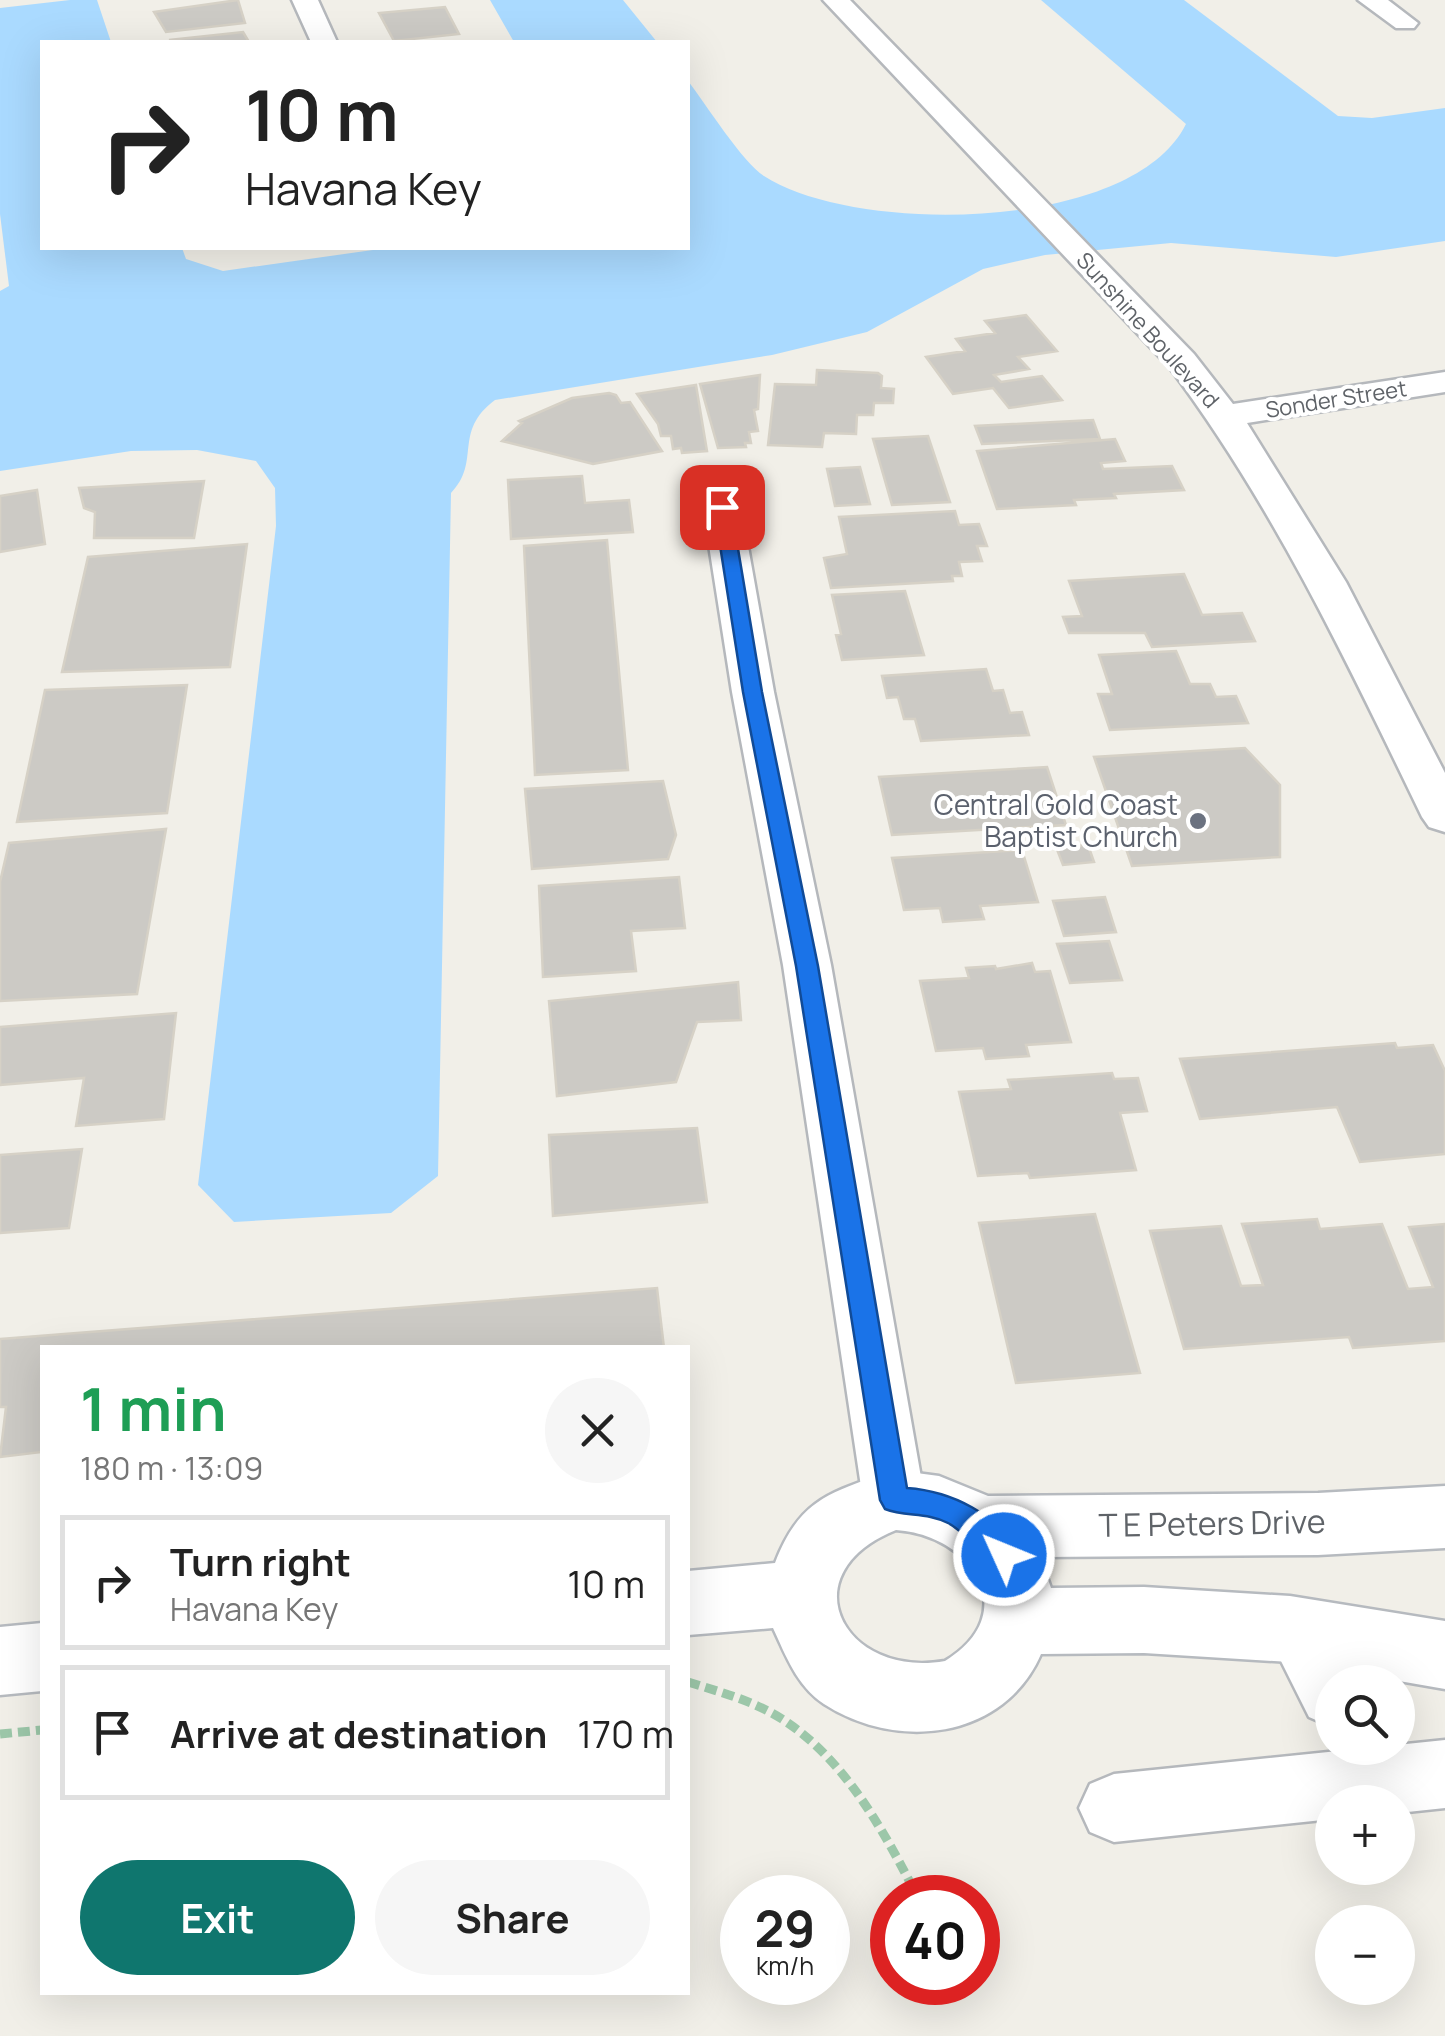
<!DOCTYPE html>
<html lang="en">
<head>
<meta charset="utf-8">
<style>
  :root { --surface:#fff; --page:#f6f6f6; --text:#222; --muted:#767676; --line:#e0e0e0; --accent:#0f766e }
  body { margin:0; font-family:Manrope,sans-serif; background:var(--page); color:var(--text); height:100vh; display:flex; flex-direction:column; font-size:38px; white-space:nowrap }
  * { box-sizing:border-box; margin:0 }
  p { font-size:32px; color:var(--muted) }
  .icon { flex:none; width:55px; height:55px; fill:none; stroke:currentColor; stroke-width:2; stroke-linecap:round; stroke-linejoin:round }
  .map { position:relative; flex:1; overflow:hidden }
  .panel { position:absolute; left:40px; top:1345px; width:650px; height:650px; display:flex; flex-direction:column; background:var(--surface); border-radius:0px; box-shadow:0 10px 40px #0002 }
  .panel>* { flex:none }
  .banner { position:absolute; left:40px; top:40px; width:650px; height:210px; border-radius:0px; box-shadow:0 10px 40px #0002; background:#fff; color:var(--text); overflow:hidden }
  .tools { position:absolute; left:1315px; top:1665px; display:grid; gap:20px }
  .tools a { display:grid; place-items:center; width:100px; height:100px; border-radius:50%; background:var(--surface); box-shadow:0 10px 40px #0002; font-size:50px }
  .speed { position:absolute; left:720px; top:1875px; display:flex; gap:20px; font-size:50px; font-weight:700; text-align:center }
  .speed>* { display:grid; place-content:center; width:130px; height:130px; border-radius:50%; background:var(--surface); box-shadow:0 10px 40px #0002; line-height:1 }
  .speed small { font-size:25px; font-weight:400 }
  .speed .limit { border:15px solid #d22; background:#fff; color:#111 }
  .pin { position:absolute; display:grid; place-items:center; width:85px; height:85px; color:#fff; margin:-42px; border-radius:20px; box-shadow:0 5px 15px #0006 }
  .me { position:absolute; width:110px; margin:-55px; rotate:314deg; stroke-linejoin:round; filter:drop-shadow(0 0 8px #0008) }
  .turn { display:flex; align-items:center; gap:35px; height:210px; padding:0 40px; font-size:45px }
  .turn .icon { width:130px; height:130px; stroke-width:2.5 }
  .turn b { display:block; font-size:70px; line-height:85px }
  .round { display:grid; place-items:center; flex:none; width:105px; height:105px; border-radius:52px; background:var(--page) }
  .summary { display:flex; align-items:center; justify-content:space-between; height:170px; padding:0 40px }
  h1 { font-size:60px; font-weight:700; line-height:75px; color:#1e9e55 }
  .cta { display:flex; gap:20px; margin-top:auto; padding:20px 40px }
  .cta a { flex:1; height:115px; border-radius:60px; background:var(--accent); color:#fff; font-size:40px; font-weight:700; line-height:115px; text-align:center }
  .cta a+a { background:var(--page); color:var(--text) }
  ul { padding:0; list-style:none }
  li { display:flex; align-items:center; gap:30px; height:135px; margin:0 20px 15px; padding:0 20px; border:5px solid var(--line); border-radius:0px }
  li div { flex:1 }
  li b { display:block; font-size:38px }
  li em { font-style:normal }
  .map>svg:first-child { display:block }
  .water { fill:#aadaff }
  .building { fill:#cccac5; stroke:#d6d1c6; stroke-width:2.5 }
  .lines { fill:none; stroke-linecap:round; stroke-linejoin:round }
  .street-casing { stroke:#b5b8bc; stroke-width:5 }
  .secondary-casing { stroke:#b6babf; stroke-width:5 }
  .path { stroke:#9cc7a9; stroke-width:9; stroke-dasharray:12 6; stroke-linecap:butt }
  .street { fill:#fff; fill-rule:evenodd }
  .secondary { fill:#fff; fill-rule:evenodd }
  .route { fill:#1a73e8; stroke:#114b97; stroke-width:2.5 }
  .worship-dot { fill:#6b7280; stroke:#fff; stroke-width:4 }
  .labels { text-anchor:middle; stroke-width:8; stroke-linejoin:round; paint-order:stroke }
  .far-street-label { font-size:22px; fill:#5f6368; stroke:#fff }
  .worship-label { font-size:28px; fill:#5b616d; stroke:#fff; text-anchor:end }
  .near-street-label { font-size:32px; fill:#5f6368; stroke:#fff }
</style>
</head>
<body>
<div class="map">
<svg width="1445" height="2036" viewBox="0 0 1445 2036">
  <rect width="100%" height="100%" fill="#f1efe8"/>
  <path class="water" d="M70 0H97L111 42H42V248H182L186 259 223 271 387 248H688V81C705 103 743 163 764 176 855 235 1132 233 1186 124L1041 0H1184L1338 116 1372 118 1445 108V241L1336 257 1171 243 1045 255 983 269 867 332 772 355 495 400C452 432 482 461 451 493L438 1176 391 1213 234 1222 198 1185 276 526 275 488 256 461 197 450 131 451 0 471V291L9 286 0 214V8Z
    M490 0H623L657 42H514Z"/>
  <path class="building" d="M238 0 245 23 166 32 154 12Z
    M445 7 459 34 394 41 379 13Z
    M243 32 249 42 169 40Z
    M1026 315 1057 351 1018 357 1029 369 994 375 1001 382 1042 376 1062 400 1009 408 993 388 953 394 926 357 965 351 956 339 995 333 985 321Z
    M817 370 878 373 882 376 881 388 894 389 893 403H874L873 415H857L856 434 824 433 822 447 768 445 775 384 816 385Z
    M760 375 758 409 754 410 758 431 749 432 751 443H745L746 447 718 448 700 384Z
    M696 385 707 451 682 453 681 448 673 449 671 436H661L658 424 637 394Z
    M609 393 616 395 621 403 630 402 662 451 593 464 502 441 522 423 519 421 572 398Z
    M1093 420 1100 439 982 444 975 426Z
    M928 436 950 502 892 505 873 439Z
    M1115 439 1125 461 1101 463 1103 469 1172 466 1184 490 1114 494 1116 498 1074 500 1076 505 997 509 977 451Z
    M860 467 870 504 835 506 827 469Z
    M582 476 585 503 629 500 633 532 511 539 508 480Z
    M204 481 194 538H94L95 512 84 508 79 488Z
    M37 490 45 544 0 552V496Z
    M955 511 959 525 979 524 987 546H977L982 561 959 562 962 576H952L953 581 831 588 824 558 847 554 839 517Z
    M607 540 628 770 535 775 524 546Z
    M247 544 230 667 62 672 88 557Z
    M1184 574 1202 615 1242 613 1255 641 1152 647 1145 633H1069L1063 617 1082 616 1069 581Z
    M905 591 924 655 842 660 836 635 841 634 832 595Z
    M1176 651 1190 684H1210L1216 697 1236 696 1248 723 1110 730 1098 694H1112L1099 655Z
    M986 669 993 691 1003 690 1010 713 1022 712 1029 735 921 741 915 719H904L898 697 887 698 882 676Z
    M187 685 167 813 17 822 45 690Z
    M1245 748 1280 785V857L1132 866 1094 757Z
    M1047 767 1066 825 892 835 879 777Z
    M663 781 676 835 668 859 532 869 525 789Z
    M166 829 137 994 0 1001V882L9 843Z
    M1088 845 1094 862 1063 865 1056 847Z
    M1022 850 1038 902 980 906 984 919 943 922 940 908 904 910 892 858Z
    M679 877 685 928 631 931 636 971 543 977 539 886Z
    M1105 897 1116 932 1064 936 1053 901Z
    M1109 941 1122 980 1070 983 1057 944Z
    M1032 963 1035 972 1050 971 1071 1042 1026 1045 1029 1056 986 1059 983 1048 936 1051 920 981 969 978 966 968 995 966 996 969Z
    M738 982 741 1020 697 1022 676 1082 557 1096 549 1001Z
    M176 1013 164 1119 76 1126 84 1078 0 1085V1027Z
    M1395 1043 1397 1048 1433 1045 1445 1071V1154L1360 1162 1337 1107 1200 1119 1180 1059Z
    M1112 1073 1114 1079 1138 1078 1147 1111 1120 1113 1136 1170 1030 1178 1028 1173 978 1176 959 1092 1011 1089 1008 1080Z
    M697 1128 707 1202 553 1216 549 1135Z
    M82 1149 69 1228 0 1233V1155Z
    M1095 1214 1140 1373 1016 1383 979 1223Z
    M1317 1219 1320 1229 1382 1224 1408 1289 1433 1287 1409 1227 1445 1224V1341L1353 1348 1349 1337 1184 1349 1150 1231 1221 1226 1241 1286 1263 1285 1242 1224Z
    M657 1288 664 1348H42V1452L0 1457 6 1407H0V1339Z"/>
  <g class="lines">
    <g class="street-casing">
      <path id="street" d="M292 0H318L337 42H311Z
        M823 0H850L1194 354 1233 404 1445 372V392L1247 423 1346 582 1445 773V832L1429 827 1422 817C1347 662 1274 507 1170 368Z
        M1358 0H1388L1418 23 1414 28H1396Z
        M722 496 735 499 741 507 774 692 831 965 925 1500 916 1519 894 1527 872 1519 863 1500 783 965 732 692 703 507 709 499Z
        M1298 1601 1321 1610 1360 1682H1332V1727L1309 1717 1266 1631 1275 1610Z
        M1445 1740V1808L1398 1813V1802H1332V1819L1114 1842 1090 1832 1079 1808 1090 1784 1114 1774Z"/>
    </g>
    <g class="secondary-casing">
      <path id="secondary" d="M894 1470 939 1476 988 1496 1318 1493 1445 1486V1548L1318 1555 1040 1557 1051 1588 1144 1587 1290 1596 1445 1621V1689L1290 1662 1144 1653 1041 1654C1004 1739 898 1752 824 1704 797 1686 786 1656 773 1628L688 1635V1571L775 1563C800 1497 833 1492 894 1470ZM896 1530C972 1535 1024 1613 945 1661 844 1679 787 1574 896 1530Z
        M42 1623V1691L0 1695V1627Z"/>
    </g>
    <path class="path" d="M688 1682C720 1692 754 1701 782 1719 846 1760 885 1833 918 1898
      M0 1734 42 1730"/>
    <use href="#street" class="street"/>
    <use href="#secondary" class="secondary"/>
  </g>
  <path class="route" d="M722 502 731 507 762 692 818 966 907 1488C950 1491 1000 1514 1018 1555L1014 1564 1004 1568C982 1560 969 1534 948 1523 927 1512 905 1517 885 1509L880 1500 796 966 743 692 714 507Z"/>
  <circle class="worship-dot" cx="1198" cy="821" r="10"/>
  <g class="labels">
    <g class="far-street-label">
      <text transform="translate(1148 330) rotate(48)" y="8">Sunshine Boulevard</text>
      <text transform="translate(1336 399) rotate(-9)" y="8">Sonder Street</text>
    </g>
    <g class="worship-label">
      <text x="1178" y="815">Central Gold Coast<tspan x="1178" dy="32">Baptist Church</tspan></text>
    </g>
    <g class="near-street-label">
      <text transform="translate(1212 1524) rotate(-1)" y="11">T E Peters Drive</text>
    </g>
  </g>
</svg>
<div class="tools">
<a><svg class="icon" aria-label="search" viewBox="0 0 24 24"><circle cx="10" cy="10" r="6"/><path d="M15 15l6 6"/></svg></a>
<a>+</a>
<a>−</a>
</div>
<div class="speed"><div>29<small>km/h</small></div><div class="limit">40</div></div>
<div class="pin" style="left:722px;top:507px;background:#d93025"><svg class="icon" aria-label="arrive" viewBox="0 0 24 24"><path d="M6 21V4h12l-3 4 3 4H6"/></svg></div>
<svg class="me" style="left:1004px;top:1555px" viewBox="-20 -20 40 40"><circle r="17" fill="#1a73e8" stroke="#fff" stroke-width="3"/><path d="M0-11L8 9 0 5-8 9z" fill="#fff"/></svg>
<div class="banner">
<div class="turn"><svg class="icon" aria-label="right" viewBox="0 0 24 24"><path d="M7 20v-9h11M14 6l5 5-5 5"/></svg><div><b>10 m</b>Havana Key</div></div>
</div>
<section class="panel">
<div class="summary"><div><h1>1 min</h1><p>180 m · 13:09</p></div><a class="round"><svg class="icon" aria-label="close" viewBox="0 0 24 24"><path d="M6 6l12 12M18 6L6 18"/></svg></a></div>
<ul>
<li><svg class="icon" aria-label="right" viewBox="0 0 24 24"><path d="M7 20v-9h11M14 6l5 5-5 5"/></svg><div><b>Turn right</b><p>Havana Key</p></div><em>10 m</em></li>
<li><svg class="icon" aria-label="arrive" viewBox="0 0 24 24"><path d="M6 21V4h12l-3 4 3 4H6"/></svg><div><b>Arrive at destination</b></div><em>170 m</em></li>
</ul>
<div class="cta"><a>Exit</a><a>Share</a></div>
</section>
</div>
</body>
</html>
